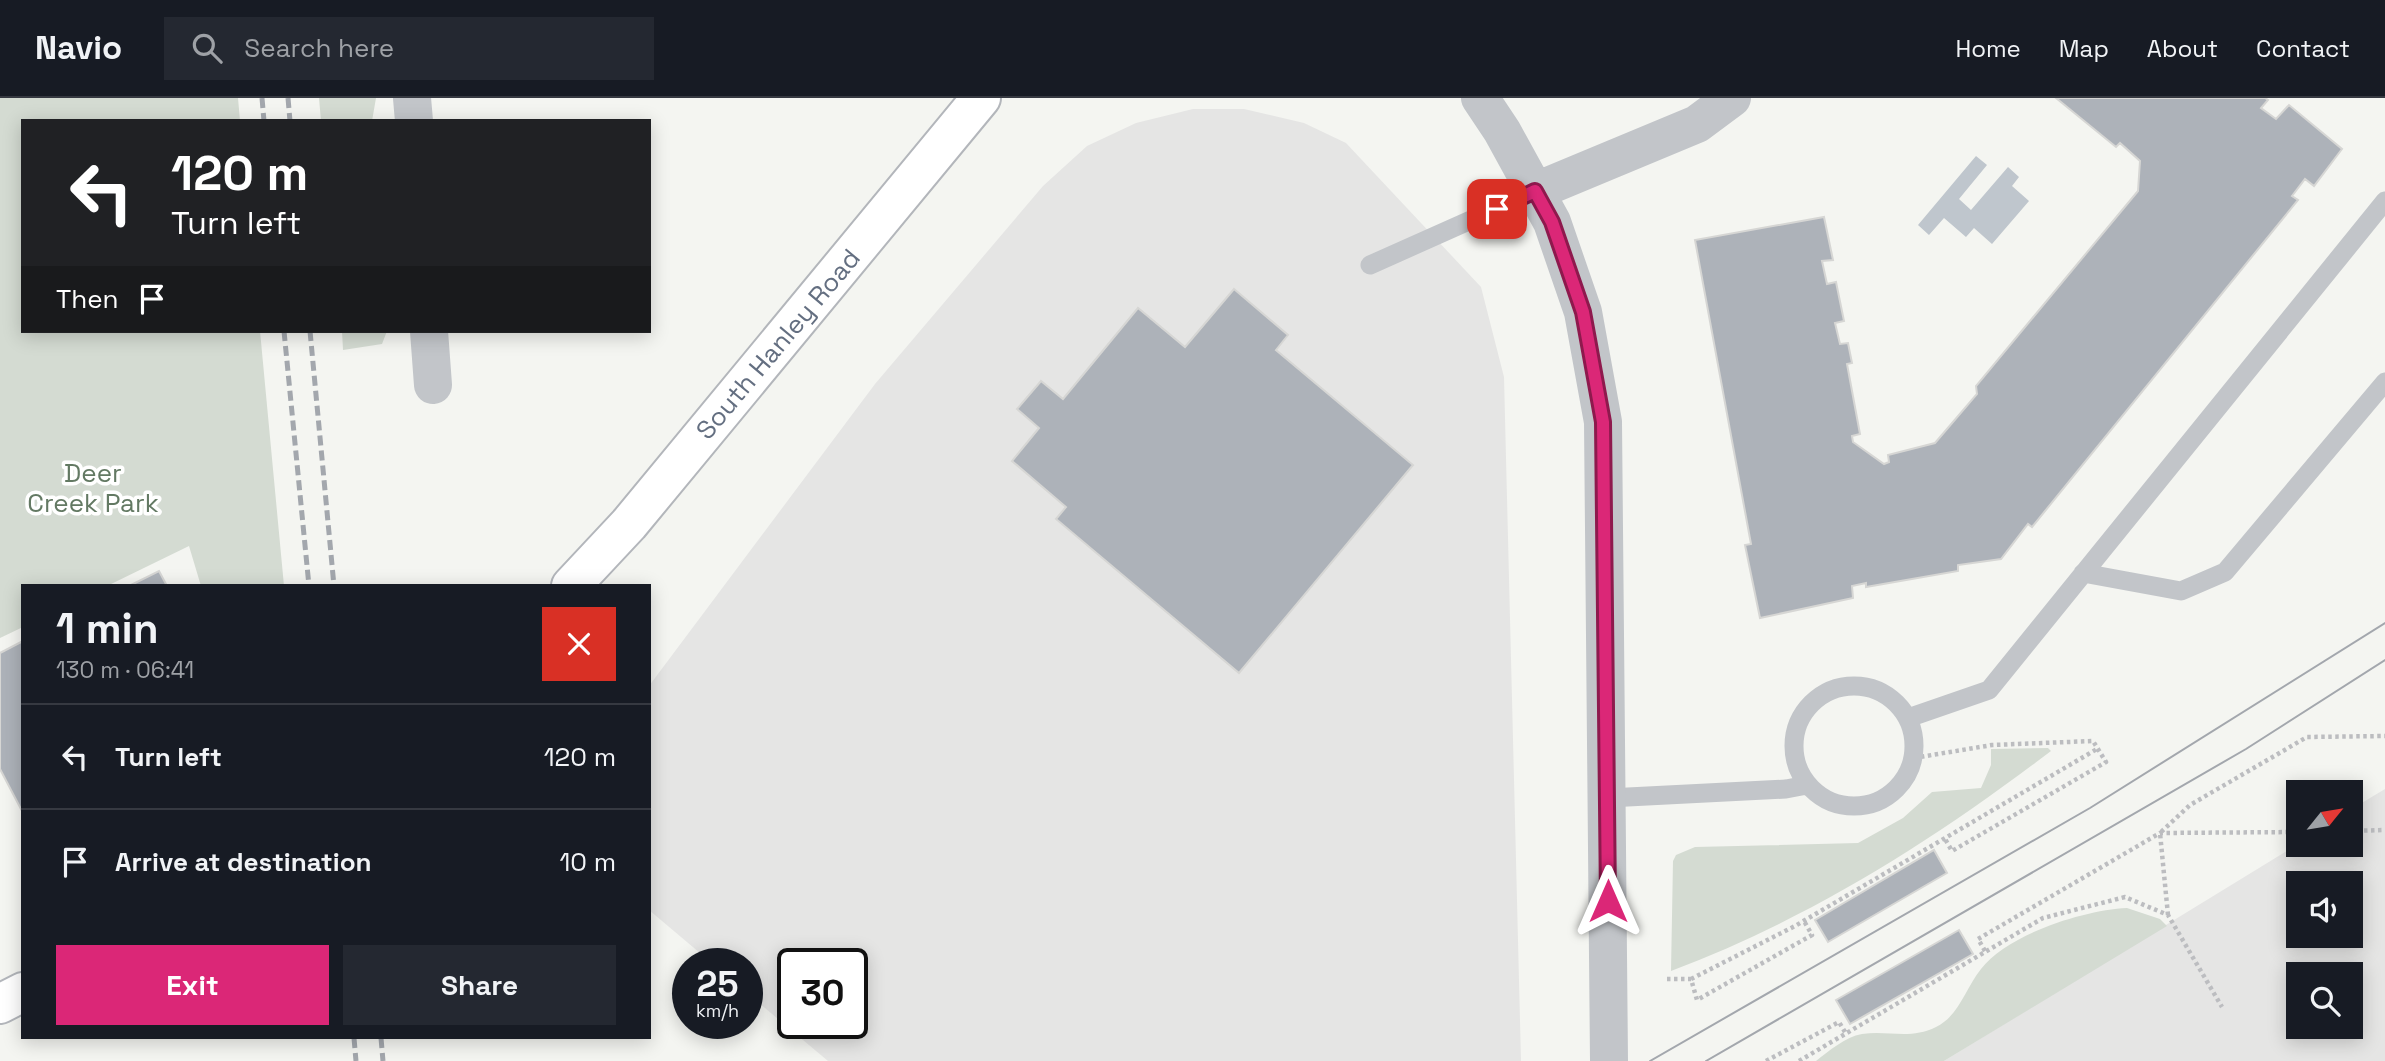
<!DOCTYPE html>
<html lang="en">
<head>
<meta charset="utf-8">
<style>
  :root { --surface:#171b24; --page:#242831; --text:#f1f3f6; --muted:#9ea1a6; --line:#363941; --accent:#db2777 }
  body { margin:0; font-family:"Space Grotesk",sans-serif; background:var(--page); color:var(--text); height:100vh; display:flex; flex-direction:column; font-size:26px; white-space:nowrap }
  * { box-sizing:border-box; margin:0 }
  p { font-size:23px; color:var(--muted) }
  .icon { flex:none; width:38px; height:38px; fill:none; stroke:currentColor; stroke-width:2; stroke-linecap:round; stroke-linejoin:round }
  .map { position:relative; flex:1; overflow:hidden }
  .side { position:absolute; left:21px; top:486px; width:630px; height:455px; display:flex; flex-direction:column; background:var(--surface); border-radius:0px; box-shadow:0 4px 18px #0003 }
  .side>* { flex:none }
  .guide { position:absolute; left:21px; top:21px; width:630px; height:214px; border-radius:0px; box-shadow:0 4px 18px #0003; background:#202124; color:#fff; overflow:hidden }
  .needle { width:46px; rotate:60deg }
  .fabs { position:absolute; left:2286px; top:682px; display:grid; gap:14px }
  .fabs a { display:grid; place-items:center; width:77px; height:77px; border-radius:0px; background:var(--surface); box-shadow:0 4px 18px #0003; font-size:35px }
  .speed { position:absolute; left:672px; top:850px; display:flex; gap:14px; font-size:35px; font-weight:700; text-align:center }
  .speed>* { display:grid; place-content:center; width:91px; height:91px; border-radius:50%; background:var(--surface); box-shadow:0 4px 18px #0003; line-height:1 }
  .speed small { font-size:18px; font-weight:400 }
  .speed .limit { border:4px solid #111; border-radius:10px; background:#fff; color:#111 }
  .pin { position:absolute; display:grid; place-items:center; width:60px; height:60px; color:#fff; margin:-30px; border-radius:14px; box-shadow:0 4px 10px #0006 }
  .me { position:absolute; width:77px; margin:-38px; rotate:0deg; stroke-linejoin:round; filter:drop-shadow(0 0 5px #0008) }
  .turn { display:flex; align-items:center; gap:24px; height:147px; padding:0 35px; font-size:32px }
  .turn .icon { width:91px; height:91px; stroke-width:2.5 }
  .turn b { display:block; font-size:49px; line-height:60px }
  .then { display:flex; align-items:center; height:66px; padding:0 35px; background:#0003; gap:14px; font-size:26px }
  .round { display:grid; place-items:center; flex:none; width:74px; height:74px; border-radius:0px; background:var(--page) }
  .overview { display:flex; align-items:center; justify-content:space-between; height:119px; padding:0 35px }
  h1 { font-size:42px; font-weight:800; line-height:52px }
  .action { display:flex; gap:14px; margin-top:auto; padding:14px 35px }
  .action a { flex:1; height:80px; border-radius:0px; background:var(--accent); color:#fff; font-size:28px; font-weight:800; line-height:80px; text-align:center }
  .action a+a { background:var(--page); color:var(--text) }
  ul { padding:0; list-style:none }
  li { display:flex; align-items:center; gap:21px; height:105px; padding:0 35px; border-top:2px solid var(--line) }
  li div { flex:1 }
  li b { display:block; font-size:26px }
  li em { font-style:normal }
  header { display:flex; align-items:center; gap:42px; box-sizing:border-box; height:98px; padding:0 35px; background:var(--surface); border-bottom:2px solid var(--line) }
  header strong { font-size:33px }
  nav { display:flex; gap:38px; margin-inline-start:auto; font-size:24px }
  .search { width:490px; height:63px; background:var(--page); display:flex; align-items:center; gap:18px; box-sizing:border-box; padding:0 24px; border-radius:0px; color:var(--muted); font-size:26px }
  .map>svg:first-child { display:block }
  .built { fill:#e5e5e4; fill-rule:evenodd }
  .green { fill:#d4dbd2 }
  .water { fill:#bfc6cd }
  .building { fill:#adb2b9; stroke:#d6d6d4; stroke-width:2 }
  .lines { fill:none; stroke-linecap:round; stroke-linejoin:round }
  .primary-casing { stroke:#b3b6bb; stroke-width:42 }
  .path { stroke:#bcbdc0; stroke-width:4.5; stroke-dasharray:3.5 3.5; stroke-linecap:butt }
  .lane { stroke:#c2c5c9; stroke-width:19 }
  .street { stroke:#c2c5c9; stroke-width:38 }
  .primary { stroke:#fff; stroke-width:38 }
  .tram { stroke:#a3a7ad; stroke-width:2 }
  .rail { stroke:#a3a7ad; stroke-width:5; stroke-dasharray:10 5; stroke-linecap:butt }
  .route-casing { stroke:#8e194d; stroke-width:18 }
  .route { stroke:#db2777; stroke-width:12 }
  .labels { text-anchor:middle; stroke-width:7; stroke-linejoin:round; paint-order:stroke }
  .street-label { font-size:26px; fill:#646f81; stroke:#fff }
  .park-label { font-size:26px; fill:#637963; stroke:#fff }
</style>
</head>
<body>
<header>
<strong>Navio</strong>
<div class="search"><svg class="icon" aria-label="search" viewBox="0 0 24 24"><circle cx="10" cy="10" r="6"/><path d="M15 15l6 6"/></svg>Search here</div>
<nav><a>Home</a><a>Map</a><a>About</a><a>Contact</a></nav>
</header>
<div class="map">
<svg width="2385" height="963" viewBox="0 0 2385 963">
  <rect width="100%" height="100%" fill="#f4f5f1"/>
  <path class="built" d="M1193 11H1244L1304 25 1346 45 1481 189 1504 279 1521 963H828L747 895V866H713L649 812V588L875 286 1043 88 1087 48 1136 25ZM793 866H852V926H793Z
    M2385 691V963H1944L2298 746 2350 747V712ZM2298 786H2350V838H2298ZM2298 877H2350V929H2298Z"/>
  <path class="green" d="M0 0H238L240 23H23V233H260L284 488H201L189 448 107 488H23V529L0 540Z
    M319 0H376L372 23H321Z
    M342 233H387L382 246 343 252Z
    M2048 650 2051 653C1931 744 1813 819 1671 873L1673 763 1676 757 1695 749 1858 745 1903 720 1932 694 1981 690 1991 667V651Z
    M2127 810 2160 821 2167 828 1944 963H1816C1829 953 1845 939 1862 936 1888 932 1910 942 1936 929 1959 918 1965 891 1981 871 2008 836 2084 812 2127 810Z"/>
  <path class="water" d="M1976 58 1987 67 1959 101 1971 112 2008 69 2019 79 2012 88 2029 103 1992 146 1974 130 1966 139 1944 120 1929 137 1918 127Z"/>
  <path class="building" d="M2056 0H2265L2268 2 2261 10 2276 21 2289 7 2342 51 2314 88 2305 81 2292 98 2298 102 2032 429 2028 426 2001 461 1958 467V473L1866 489V485L1852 488 1853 500 1760 520 1745 447 1751 446 1695 142 1824 119 1833 162 1822 163 1827 186 1836 184 1844 223 1835 225 1840 246 1848 245 1852 265 1847 266 1860 336 1852 338 1853 344 1884 366 1889 364 1888 357 1935 345 1977 296 1976 288 2138 93 2140 63 2120 45 2116 49Z
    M1234 191 1288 237 1276 252 1413 367 1239 575 1056 421 1066 409 1012 363 1039 330 1017 311 1041 283 1063 301 1138 210 1185 249Z
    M159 473 167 488H129Z
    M23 543V713H22L0 671V555Z
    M1934 752 1947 775 1828 844 1815 822Z
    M1959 832 1973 856 1850 926 1836 902Z"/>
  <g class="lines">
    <g class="primary-casing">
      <path id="primary" d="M571 488 629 426 981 0
        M0 906 23 894"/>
    </g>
    <path class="path" d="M1914 660 1992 647 2093 643 2106 664 1952 753 1945 741
      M2350 733 2385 732
      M2168 817 2160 735 2190 707 2307 639 2385 638
      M1985 853 1978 841 2160 735 2298 734
      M1667 881H1691L1697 902 1812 837 1804 823
      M1691 881 1795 828 2097 651
      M1766 963 1839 924 1845 934
      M1799 963 2043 820 2125 799 2168 817 2222 909"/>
    <path class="lane" d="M1370 167 1536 93
      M2083 475 2181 493 2225 474 2385 284
      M1794 648a60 60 0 1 1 120 0a60 60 0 1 1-120 0Z
      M1908 620 1989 592 2385 103
      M1608 700 1786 691 1807 687"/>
    <path class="street" d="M412 0 414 23
      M1480 0 1502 33 1552 124 1583 214 1603 324 1609 963
      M1536 93 1697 26 1732 0
      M429 233 433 287"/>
    <use href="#primary" class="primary"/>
    <path class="tram" d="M1650 963 2090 710 2385 525
      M1706 963 2246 651 2385 562"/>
    <path class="rail" d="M262 0 264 23
      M288 0 290 23
      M284 233 309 488
      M310 233 334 488
      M354 940 356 963
      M381 940 383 963"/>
  </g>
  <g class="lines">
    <g class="route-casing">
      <path id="route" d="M1497 111 1535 93 1552 124 1583 214 1603 324 1608 803"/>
    </g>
    <use href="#route" class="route"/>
  </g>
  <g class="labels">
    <g class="street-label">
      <text transform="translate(778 246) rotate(-50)" y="9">South Hanley Road</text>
    </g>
    <g class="park-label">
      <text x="93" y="384">Deer<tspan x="93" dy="30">Creek Park</tspan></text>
    </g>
  </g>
</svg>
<div class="fabs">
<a><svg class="needle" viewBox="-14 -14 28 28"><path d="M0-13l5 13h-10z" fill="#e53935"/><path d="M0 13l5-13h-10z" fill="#9ea1a6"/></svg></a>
<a><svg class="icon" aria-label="sound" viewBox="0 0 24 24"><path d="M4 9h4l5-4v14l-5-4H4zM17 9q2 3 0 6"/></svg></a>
<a><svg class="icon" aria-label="search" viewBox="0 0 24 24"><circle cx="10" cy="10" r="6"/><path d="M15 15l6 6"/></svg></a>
</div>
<div class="speed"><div>25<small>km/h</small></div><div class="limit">30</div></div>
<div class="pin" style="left:1497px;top:111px;background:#d93025"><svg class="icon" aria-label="arrive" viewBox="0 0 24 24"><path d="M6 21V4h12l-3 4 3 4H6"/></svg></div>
<svg class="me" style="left:1608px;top:803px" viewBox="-20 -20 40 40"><path d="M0-17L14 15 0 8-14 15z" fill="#db2777" stroke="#fff" stroke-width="4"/></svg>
<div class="guide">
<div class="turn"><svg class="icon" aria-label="left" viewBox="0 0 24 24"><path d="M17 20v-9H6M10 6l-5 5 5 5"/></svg><div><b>120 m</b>Turn left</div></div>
<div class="then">Then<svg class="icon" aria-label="arrive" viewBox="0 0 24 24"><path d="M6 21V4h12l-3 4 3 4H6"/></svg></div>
</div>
<section class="side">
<div class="overview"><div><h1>1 min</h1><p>130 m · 06:41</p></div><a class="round" style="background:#d93025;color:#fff"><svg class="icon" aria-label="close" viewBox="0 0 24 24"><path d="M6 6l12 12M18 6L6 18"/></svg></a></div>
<ul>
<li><svg class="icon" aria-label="left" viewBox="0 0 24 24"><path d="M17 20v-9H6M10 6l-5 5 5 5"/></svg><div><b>Turn left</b></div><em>120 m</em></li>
<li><svg class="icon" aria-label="arrive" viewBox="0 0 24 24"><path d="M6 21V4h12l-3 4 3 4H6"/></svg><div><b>Arrive at destination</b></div><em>10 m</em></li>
</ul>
<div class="action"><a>Exit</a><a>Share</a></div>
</section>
</div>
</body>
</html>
